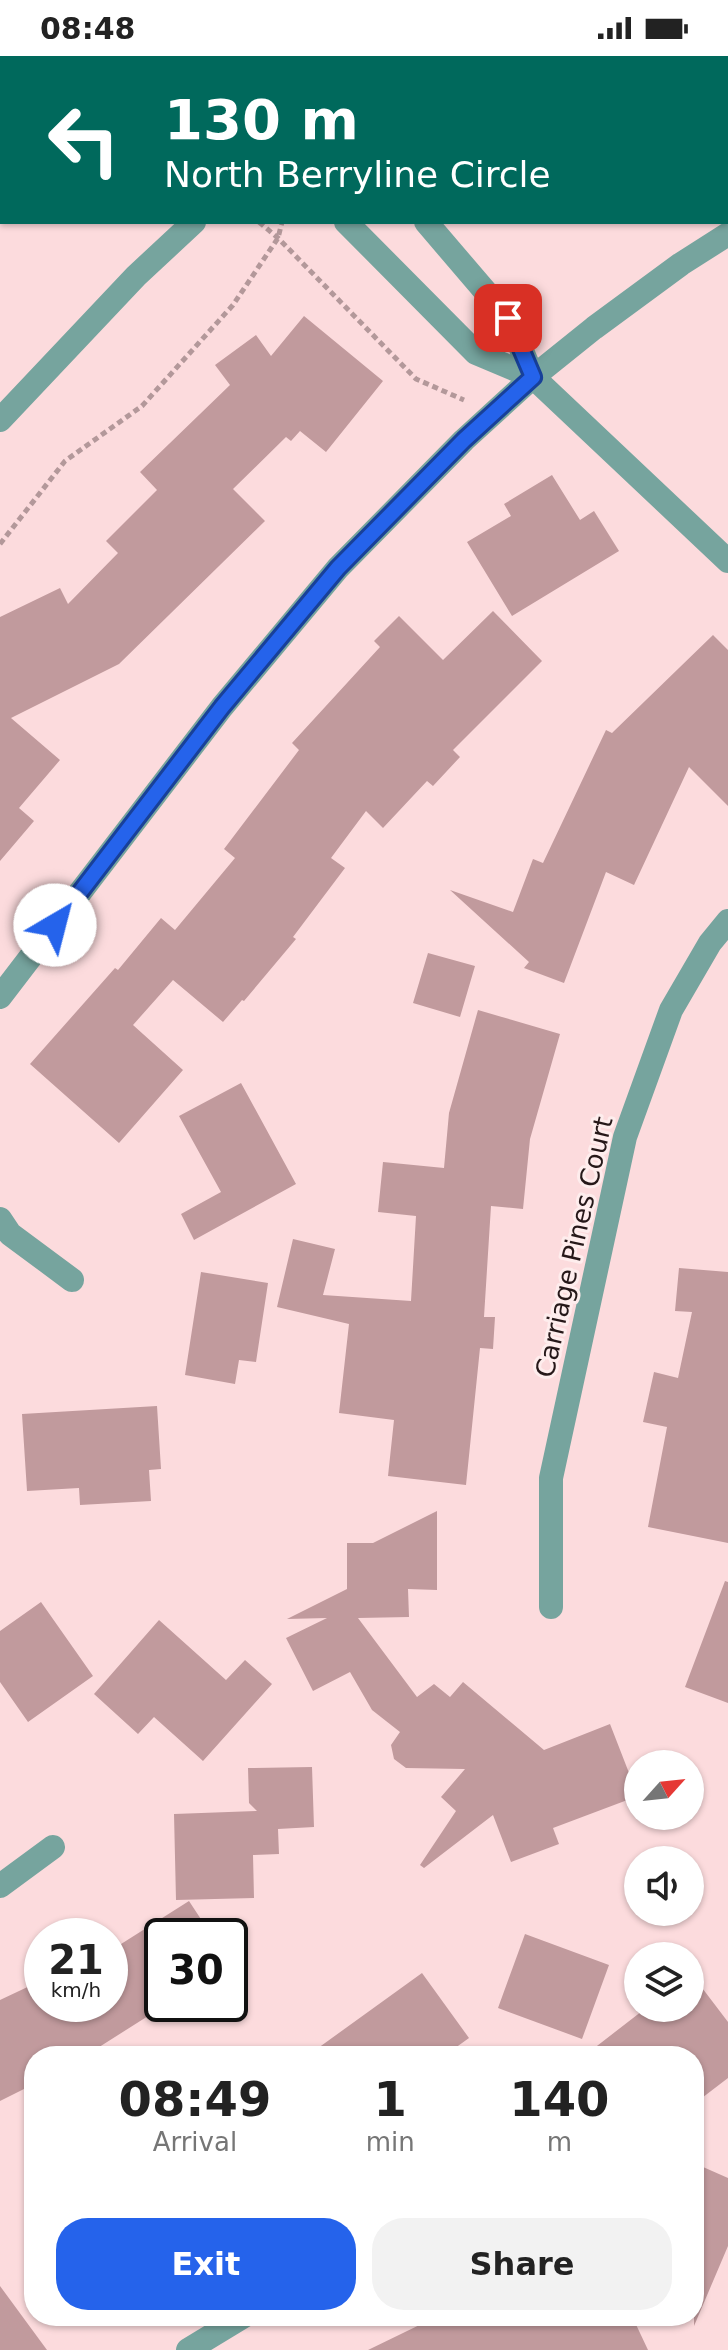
<!DOCTYPE html>
<html lang="en">
<head>
<meta charset="utf-8">
<style>
  :root { --surface:#fff; --page:#f2f2f2; --text:#222; --muted:#767676; --accent:#2563eb }
  body { margin:0; font-family:"DejaVu Sans",sans-serif; background:var(--page); color:var(--text); height:100vh; display:flex; flex-direction:column; font-size:30px; white-space:nowrap }
  * { box-sizing:border-box; margin:0 }
  p { font-size:26px; color:var(--muted) }
  .icon { flex:none; width:44px; height:44px; fill:none; stroke:currentColor; stroke-width:2; stroke-linecap:round; stroke-linejoin:round }
  .map { position:relative; flex:1; overflow:hidden }
  .side { position:absolute; left:24px; top:1990px; width:680px; height:280px; display:flex; flex-direction:column; background:var(--surface); border-radius:32px; box-shadow:0 2px 6px #0004 }
  .side>* { flex:none }
  .guide { position:absolute; left:0px; top:0px; width:728px; height:168px; box-shadow:0 2px 6px #0004; background:#00695c; color:#fff; overflow:hidden }
  .needle { width:52px; rotate:63deg }
  .controls { position:absolute; left:624px; top:1694px; display:grid; gap:16px }
  .controls a { display:grid; place-items:center; width:80px; height:80px; border-radius:50%; background:var(--surface); box-shadow:0 2px 6px #0004; font-size:40px }
  .speed { position:absolute; left:24px; top:1862px; display:flex; gap:16px; font-size:40px; font-weight:700; text-align:center }
  .speed>* { display:grid; place-content:center; width:104px; height:104px; border-radius:50%; background:var(--surface); box-shadow:0 2px 6px #0004; line-height:1 }
  .speed small { font-size:20px; font-weight:400 }
  .speed .limit { border:4px solid #111; border-radius:12px; background:#fff; color:#111 }
  .pin { position:absolute; display:grid; place-items:center; width:68px; height:68px; color:#fff; margin:-34px; border-radius:16px; box-shadow:0 4px 12px #0006 }
  .me { position:absolute; width:88px; margin:-44px; rotate:37deg; stroke-linejoin:round; filter:drop-shadow(0 0 6px #0008) }
  .turn { display:flex; align-items:center; gap:28px; height:168px; padding:0 32px; font-size:36px }
  .turn .icon { width:104px; height:104px; stroke-width:2.5 }
  .turn b { display:block; font-size:56px; line-height:68px }
  .eta { display:flex; justify-content:space-evenly; align-items:center; height:136px; text-align:center }
  .eta b { font-size:48px; font-weight:600; line-height:56px }
  .action { display:flex; gap:16px; margin-top:auto; padding:16px 32px }
  .action a { flex:1; height:92px; border-radius:32px; background:var(--accent); color:#fff; font-size:32px; font-weight:600; line-height:92px; text-align:center }
  .action a+a { background:var(--page); color:var(--text) }
  .status { display:flex; justify-content:space-between; align-items:center; height:56px; padding:0 40px; background:var(--surface); direction:ltr }
  .status svg { height:22px; fill:currentColor }
  .map>svg:first-child { display:block }
  .building { fill:#c19a9d }
  .lines { fill:none; stroke-linecap:round; stroke-linejoin:round }
  .path { stroke:#b3989a; stroke-width:5; stroke-dasharray:6 4; stroke-linecap:butt }
  .minor { stroke:#76a49e; stroke-width:24 }
  .route-casing { stroke:#184099; stroke-width:20 }
  .route { stroke:#2563eb; stroke-width:14 }
  .labels { text-anchor:middle; stroke-width:6; stroke-linejoin:round; paint-order:stroke }
  .street-label { font-size:26px; fill:#261819; stroke:#feeded }
</style>
</head>
<body>
<div class="status"><b>08:48</b><svg viewBox="0 0 49 12"><path d="M0 12V9h3v3zM5 12V6h3v6zM10 12V3h3v9zM15 12V0h3v12zM26 1h20v11H26zM47 4h2v5h-2z"/></svg></div>
<div class="map">
<svg width="728" height="2294" viewBox="0 0 728 2294">
  <rect width="100%" height="100%" fill="#fcdbdd"/>
  <path class="building" d="M304 260 383 325 326 396 300 375 291 385 286 381 233 433 265 465 119 608 11 662 60 704 19 752 34 765 0 805V561L60 532 68 548 118 497 106 485 157 434 140 416 230 329 215 309 256 279 271 300Z
    M552 419 580 464 594 455 619 495 512 560 467 486 511 460 504 448Z
    M493 555 542 605 453 694 460 701 433 730 427 725 383 772 366 755 331 802 345 812 293 881 296 883 244 945 242 944 223 966 173 924 133 969 183 1014 119 1087 30 1008 115 912 118 914 161 862 175 874 235 802 224 793 299 694 292 687 380 591 374 585 399 560 443 604Z
    M713 579 728 594V750L689 711 634 829 606 816 564 927 524 912 529 906 450 834 513 856 533 803 543 807 606 674 612 677Z
    M428 897 475 910 460 961 413 947Z
    M478 954 560 978 530 1083 523 1153 491 1150 484 1261H495L493 1293 480 1292 466 1429 388 1420 394 1364 339 1357 349 1268 277 1251 293 1183 335 1193 323 1239 411 1245 416 1160 378 1156 383 1106 444 1112 449 1057Z
    M241 1027 296 1128 194 1184 181 1158 221 1136 179 1060Z
    M679 1212 728 1216V1487L648 1471 667 1371 643 1366 654 1316 678 1322 692 1256 675 1255Z
    M201 1216 268 1227 256 1306 239 1304 235 1328 185 1319Z
    M157 1350 161 1413 149 1414 151 1445 80 1449 79 1432 27 1435 22 1358Z
    M437 1455V1534L408 1533 409 1561 358 1562 417 1641 434 1628 450 1641 463 1626 544 1694 610 1668 638 1740 553 1772 559 1788 511 1806 493 1759 424 1812 420 1809 456 1755 441 1741 465 1713 406 1712 394 1703 391 1689 400 1676 372 1654 350 1616 313 1635 286 1582 327 1562 287 1563 347 1533V1487H373Z
    M725 1525 728 1526V1647L685 1631Z
    M41 1546 93 1620 28 1666 0 1626V1575Z
    M159 1564 226 1624 245 1604 272 1628 203 1705 154 1661 138 1678 94 1638Z
    M312 1711 314 1771 278 1773 279 1798 253 1799 254 1842 176 1844 174 1758 257 1755 249 1747 248 1712Z
    M189 1845 212 1880H162V1948H167L85 2000H34V2028L0 2045V1944L36 1927 42 1940V1948H110V1895Z
    M525 1878 609 1909 582 1983 498 1952Z
    M690 1916 728 1966V2022L694 2048V2000H584L646 1952H690Z
    M422 1917 469 1982 444 2000H307Z
    M694 2107 728 2122V2190L694 2270Z
    M0 2230 47 2294H0Z
    M438 2260H632L648 2294H368Z"/>
  <g class="lines">
    <path class="path" d="M513 2 516 0
      M259 166 278 182 416 323 464 344
      M0 488 65 405 142 350 233 249 278 182 282 166"/>
    <path class="minor" d="M204 0 206 2
      M281 0 283 2
      M382 2 385 0
      M346 166 476 297 533 321 728 505
      M426 166 508 262 533 321
      M0 364 136 220 194 166
      M0 941 222 651 338 512 464 384 533 321 594 272 681 208 728 178
      M0 1163 10 1178 72 1224
      M551 1551V1422L625 1081 671 954 710 887 728 865
      M0 1830 53 1791
      M188 2294 244 2260"/>
  </g>
  <g class="lines">
    <g class="route-casing">
      <path id="route" d="M55 869 222 651 338 512 464 384 533 321 508 262"/>
    </g>
    <use href="#route" class="route"/>
  </g>
  <g class="labels">
    <g class="street-label">
      <text transform="translate(574 1191) rotate(-77)" y="9">Carriage Pines Court</text>
    </g>
  </g>
</svg>
<div class="controls">
<a><svg class="needle" viewBox="-14 -14 28 28"><path d="M0-13l5 13h-10z" fill="#e53935"/><path d="M0 13l5-13h-10z" fill="#767676"/></svg></a>
<a><svg class="icon" aria-label="sound" viewBox="0 0 24 24"><path d="M4 9h4l5-4v14l-5-4H4zM17 9q2 3 0 6"/></svg></a>
<a><svg class="icon" aria-label="layers" viewBox="0 0 24 24"><path d="M12 4l9 5-9 5-9-5zM3 14l9 5 9-5"/></svg></a>
</div>
<div class="speed"><div>21<small>km/h</small></div><div class="limit">30</div></div>
<div class="pin" style="left:508px;top:262px;background:#d93025"><svg class="icon" aria-label="arrive" viewBox="0 0 24 24"><path d="M6 21V4h12l-3 4 3 4H6"/></svg></div>
<svg class="me" style="left:55px;top:869px" viewBox="-20 -20 40 40"><circle r="19" fill="#fff"/><path d="M0-13L10 11 0 6-10 11z" fill="#2563eb"/></svg>
<div class="guide">
<div class="turn"><svg class="icon" aria-label="left" viewBox="0 0 24 24"><path d="M17 20v-9H6M10 6l-5 5 5 5"/></svg><div><b>130 m</b>North Berryline Circle</div></div>
</div>
<section class="side">
<div class="eta">
<div><b>08:49</b><p>Arrival</p></div>
<div><b>1</b><p>min</p></div>
<div><b>140</b><p>m</p></div>
</div>
<div class="action"><a>Exit</a><a>Share</a></div>
</section>
</div>
</body>
</html>
